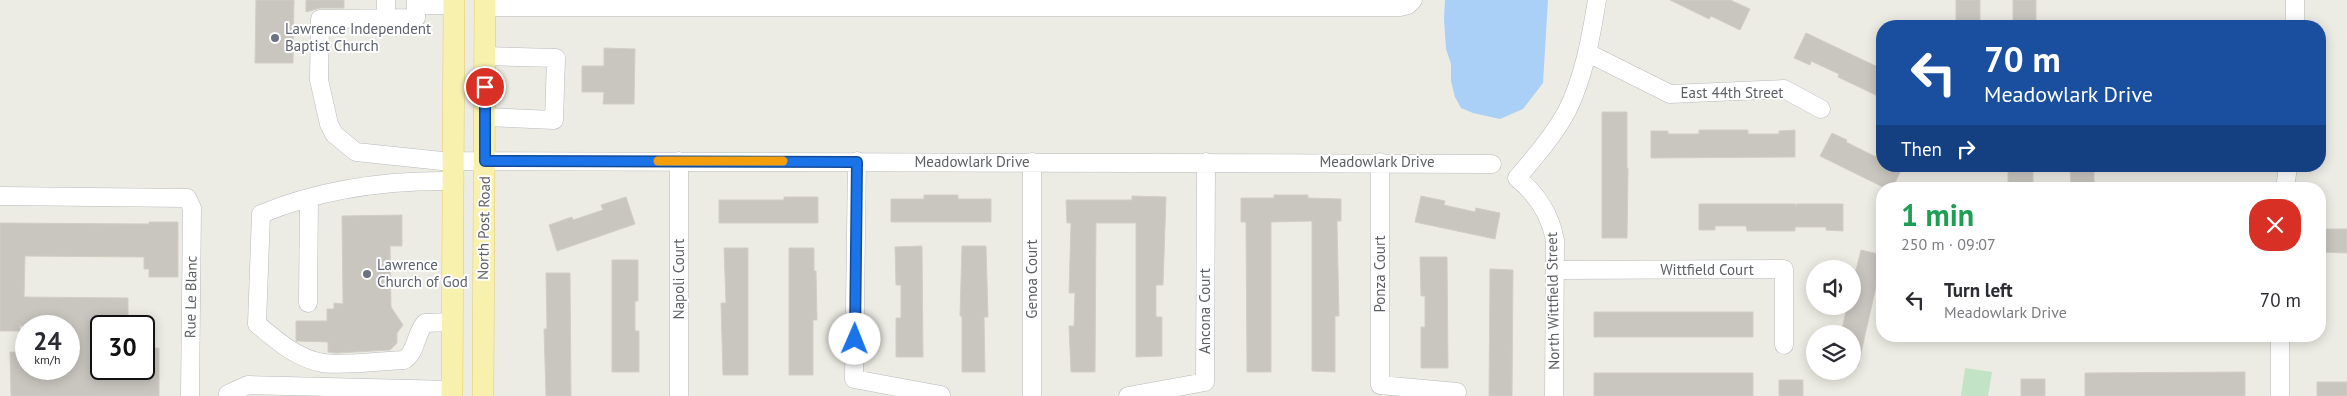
<!DOCTYPE html>
<html lang="en">
<head>
<meta charset="utf-8">
<style>
  :root { --surface:#fff; --page:#f7f7f7; --text:#2b2b33; --muted:#7c7c81 }
  body { margin:0; font-family:"PT Sans",sans-serif; background:var(--page); color:var(--text); height:100vh; display:flex; flex-direction:column; font-size:19px; white-space:nowrap }
  * { box-sizing:border-box; margin:0 }
  p { font-size:16px; color:var(--muted) }
  .icon { flex:none; width:28px; height:28px; fill:none; stroke:currentColor; stroke-width:2; stroke-linecap:round; stroke-linejoin:round }
  .map { position:relative; flex:1; overflow:hidden }
  .drawer { position:absolute; left:1876px; top:182px; width:450px; height:160px; display:flex; flex-direction:column; background:var(--surface); border-radius:20px; box-shadow:0 2px 12px #0003 }
  .drawer>* { flex:none }
  .hud { position:absolute; left:1876px; top:20px; width:450px; height:152px; border-radius:20px; box-shadow:0 2px 12px #0003; background:#1a4fa0; color:#fff; overflow:hidden }
  .tools { position:absolute; left:1806px; top:260px; display:grid; gap:10px }
  .tools a { display:grid; place-items:center; width:55px; height:55px; border-radius:50%; background:var(--surface); box-shadow:0 2px 12px #0003; font-size:25px }
  .speed { position:absolute; left:15px; top:315px; display:flex; gap:10px; font-size:25px; font-weight:700; text-align:center }
  .speed>* { display:grid; place-content:center; width:65px; height:65px; border-radius:50%; background:var(--surface); box-shadow:0 2px 12px #0003; line-height:1 }
  .speed small { font-size:12px; font-weight:400 }
  .speed .limit { border:2px solid #111; border-radius:8px; background:#fff; color:#111 }
  .pin { position:absolute; display:grid; place-items:center; width:42px; height:42px; color:#fff; margin:-21px; border:2px solid #fff; border-radius:50%; box-shadow:0 1px 5px #0007 }
  .me { position:absolute; width:55px; margin:-28px; rotate:1deg; stroke-linejoin:round; filter:drop-shadow(0 0 4px #0008) }
  .turn { display:flex; align-items:center; gap:18px; height:105px; padding:0 25px; font-size:22px }
  .turn .icon { width:65px; height:65px; stroke-width:2.5 }
  .turn b { display:block; font-size:35px; line-height:42px }
  .then { display:flex; align-items:center; height:48px; padding:0 25px; background:#0003; gap:10px; font-size:19px }
  .round { display:grid; place-items:center; flex:none; width:52px; height:52px; border-radius:20px; background:var(--page) }
  .headline { display:flex; align-items:center; justify-content:space-between; height:85px; padding:0 25px }
  h1 { font-size:30px; font-weight:600; line-height:38px; color:#1e9e55 }
  ul { padding:0; list-style:none }
  li { display:flex; align-items:center; gap:15px; height:65px; padding:0 25px }
  li div { flex:1 }
  li b { display:block; font-size:19px }
  li em { font-style:normal }
  .map>svg:first-child { display:block }
  .green { fill:#c2e3c5 }
  .water { fill:#aad0f8 }
  .building { fill:#c9c6c0; stroke:#d1cec3 }
  .lines { fill:none; stroke-linecap:round; stroke-linejoin:round }
  .minor-casing { stroke:#b6b9bd; stroke-width:19 }
  .major-casing { stroke:#e5ca65; stroke-width:22 }
  .minor { stroke:#fff; stroke-width:18 }
  .major { stroke:#f8f1ae; stroke-width:21 }
  .route-casing { stroke:#114b97; stroke-width:12 }
  .route { stroke:#1a73e8; stroke-width:9 }
  .slow { stroke:#f59e0b; stroke-width:9 }
  .worship-dot { fill:#6b7280; stroke:#fff; stroke-width:2 }
  .labels { text-anchor:middle; stroke-width:4; stroke-linejoin:round; paint-order:stroke }
  .worship-label { font-size:15px; fill:#5b616d; stroke:#fff; text-anchor:start }
  .street-label { font-size:15px; fill:#5c5f63; stroke:#fff }
</style>
</head>
<body>
<div class="map">
<svg width="2347" height="396" viewBox="0 0 2347 396">
  <rect width="100%" height="100%" fill="#edece4"/>
  <path class="green" d="M1965 368 1992 372 1988 396H1961Z"/>
  <path class="water" d="M1445 0H1548L1543 83 1523 109 1500 119 1473 113 1461 108 1455 97 1451 81V64L1446 49 1444 19Z"/>
  <path class="building" d="M256 0H294L293 63H255Z
    M306 0H344V8H320L306 12Z
    M1670 0H1730L1750 9 1740 30 1711 16 1709 19Z
    M1956 0H1980V26H1956Z
    M2013 0H2036V26H2013Z
    M1806 33 1882 69V98L1838 77 1839 74 1811 61 1810 65 1794 58Z
    M604 48 635 49 634 104H603L604 92H582V66H604Z
    M1602 112H1627V168H1628L1627 238H1602Z
    M1699 130H1748V134H1779V131L1795 130V157L1651 158V131H1668V134H1699Z
    M1832 133 1847 140 1846 142 1882 160V166H1903L1892 189H1887L1820 156Z
    M2008 166H2033V189H2008Z
    M2070 166H2094V189H2071Z
    M924 195H958V199H991V222H891V199H924Z
    M1274 195H1308V198L1341 199V221H1337L1339 316H1335V372L1312 371V221L1271 222V372H1247L1246 222H1241V198H1274Z
    M1132 196 1166 197 1163 285H1156V317H1162V356L1136 357V223H1096L1095 372H1071L1069 326H1074L1075 293H1069L1071 223H1067L1066 200H1132Z
    M1421 196 1445 201 1444 205 1475 212 1476 208 1500 213 1495 239 1415 222Z
    M626 197 635 224 557 251 549 225 572 217 573 220 603 210 601 205Z
    M784 197H818V223H719V200H784Z
    M1699 204H1796V207L1797 204H1843V231L1826 230V227H1795V231H1747L1746 226H1715V230H1699Z
    M402 215V246H390L391 307 403 325 397 333V343L390 350 336 353 328 352V342L296 341V321H327V309H334V303L343 304 342 216Z
    M149 222H178V277H149V269H144V257L25 256 24 297 128 298V326H101V369H144V348H159V396H11L10 352H26V369H69V326H20V331H0V223L149 224Z
    M2320 229H2347V253L2320 252Z
    M922 246 923 357H896V318H901V285H896L895 247Z
    M962 246H986L988 317H984L985 372H962V316H960Z
    M724 248H748V375H723L721 303H726Z
    M789 248H814V271H816L817 320H813V375H789Z
    M1861 250 1882 255V260L1858 366 1852 365V334H1841L1847 306H1852V286Z
    M1420 257H1447L1448 368H1421V327H1425V296H1421Z
    M612 260H638V301H635V331H639V372H612Z
    M1490 269 1513 270 1512 396H1489Z
    M546 273H570L571 396H546L544 329H547Z
    M1594 312H1753V337H1594Z
    M2245 372V396H2085V373Z
    M1594 373H1753V396H1594Z
    M2021 379H2045V396H2021Z
    M1779 380H1803V396H1779Z
    M2317 382H2347V396H2317Z"/>
  <g class="lines">
    <g class="minor-casing">
      <path id="minor" d="M416 0V18L320 19 319 80 329 124 334 134 356 152 442 161 1492 164
        M416 5H454
        M485 7H1400L1408 5 1413 0
        M386 17V0
        M2295 26V0
        M1588 53 1670 94 1784 89 1821 109
        M485 56 556 58 554 120 485 117
        M679 161V396
        M857 161 854 379 941 395
        M1380 162V385L1457 392
        M2285 189 2288 166
        M0 196 187 198 192 208 190 396
        M1555 270 1784 269V345
        M308 303 309 198
        M452 322 425 323C415 334 417 352 404 360 382 361 343 366 323 363 297 359 276 340 257 324L261 214C321 189 389 180 453 181
        M228 396V394L248 385 452 390
        M1032 396V162
        M1128 396 1205 382 1206 162
        M1554 396 1555 240C1550 214 1537 194 1517 178 1535 157 1554 135 1567 111 1584 77 1591 37 1597 0
        M2280 396V336"/>
    </g>
    <g class="major-casing">
      <path id="major" d="M452 396 454 0
        M483 396 485 0"/>
    </g>
    <use href="#minor" class="minor"/>
    <use href="#major" class="major"/>
  </g>
  <g class="lines">
    <g class="route-casing">
      <path id="route" d="M485 87V161L857 162 855 339"/>
    </g>
    <use href="#route" class="route"/>
    <path class="slow" d="M658 161H783"/>
  </g>
  <g class="worship-dot">
    <circle cx="275" cy="38" r="5"/>
    <circle cx="367" cy="274" r="5"/>
  </g>
  <g class="labels">
    <g class="worship-label">
      <text x="285" y="34">Lawrence Independent<tspan x="285" dy="17">Baptist Church</tspan></text>
      <text x="377" y="270">Lawrence<tspan x="377" dy="17">Church of God</tspan></text>
    </g>
    <g class="street-label">
      <text x="1732" y="98">East 44th Street</text>
      <text x="972" y="167">Meadowlark Drive</text>
      <text x="1377" y="167">Meadowlark Drive</text>
      <text transform="translate(484 228) rotate(-89)" y="5">North Post Road</text>
      <text x="1707" y="275">Wittfield Court</text>
      <text transform="translate(1380 274) rotate(-90)" y="5">Ponza Court</text>
      <text transform="translate(679 279) rotate(-90)" y="5">Napoli Court</text>
      <text transform="translate(1032 279) rotate(-90)" y="5">Genoa Court</text>
      <text transform="translate(191 297) rotate(-89)" y="5">Rue Le Blanc</text>
      <text transform="translate(1553 301) rotate(-91)" y="5">North Wittfield Street</text>
      <text transform="translate(1205 311) rotate(-90)" y="5">Ancona Court</text>
    </g>
  </g>
</svg>
<div class="tools">
<a><svg class="icon" aria-label="sound" viewBox="0 0 24 24"><path d="M4 9h4l5-4v14l-5-4H4zM17 9q2 3 0 6"/></svg></a>
<a><svg class="icon" aria-label="layers" viewBox="0 0 24 24"><path d="M12 4l9 5-9 5-9-5zM3 14l9 5 9-5"/></svg></a>
</div>
<div class="speed"><div>24<small>km/h</small></div><div class="limit">30</div></div>
<div class="pin" style="left:485px;top:87px;background:#d93025"><svg class="icon" aria-label="arrive" viewBox="0 0 24 24"><path d="M6 21V4h12l-3 4 3 4H6"/></svg></div>
<svg class="me" style="left:855px;top:339px" viewBox="-20 -20 40 40"><circle r="19" fill="#fff"/><path d="M0-13L10 11 0 6-10 11z" fill="#1a73e8"/></svg>
<div class="hud">
<div class="turn"><svg class="icon" aria-label="left" viewBox="0 0 24 24"><path d="M17 20v-9H6M10 6l-5 5 5 5"/></svg><div><b>70 m</b>Meadowlark Drive</div></div>
<div class="then">Then<svg class="icon" aria-label="right" viewBox="0 0 24 24"><path d="M7 20v-9h11M14 6l5 5-5 5"/></svg></div>
</div>
<section class="drawer">
<div class="headline"><div><h1>1 min</h1><p>250 m · 09:07</p></div><a class="round" style="background:#d93025;color:#fff"><svg class="icon" aria-label="close" viewBox="0 0 24 24"><path d="M6 6l12 12M18 6L6 18"/></svg></a></div>
<ul>
<li><svg class="icon" aria-label="left" viewBox="0 0 24 24"><path d="M17 20v-9H6M10 6l-5 5 5 5"/></svg><div><b>Turn left</b><p>Meadowlark Drive</p></div><em>70 m</em></li>
</ul>
</section>
</div>
</body>
</html>
